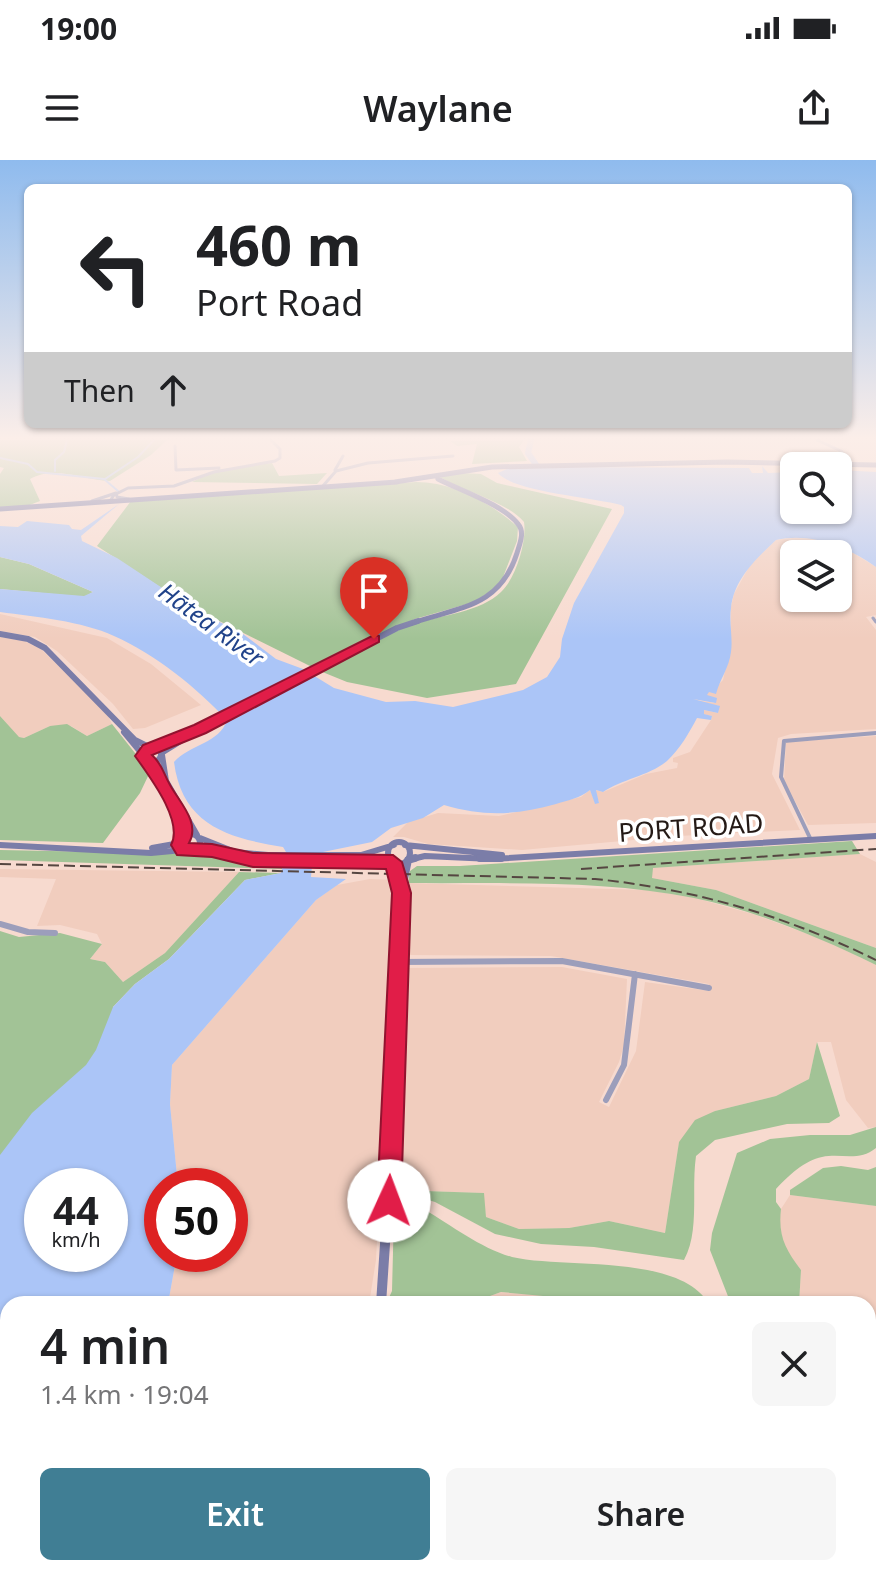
<!DOCTYPE html>
<html lang="en">
<head>
<meta charset="utf-8">
<style>
  :root { --surface:#fff; --page:#f6f6f6; --text:#202124; --muted:#757577; --accent:#407e94 }
  body { margin:0; font-family:"Noto Sans",sans-serif; background:var(--page); color:var(--text); height:100vh; display:flex; flex-direction:column; font-size:30px; white-space:nowrap }
  * { box-sizing:border-box; margin:0 }
  p { font-size:26px; color:var(--muted) }
  .icon { flex:none; width:44px; height:44px; fill:none; stroke:currentColor; stroke-width:2; stroke-linecap:round; stroke-linejoin:round }
  .map { position:relative; flex:1; overflow:hidden }
  .details { position:absolute; left:0px; top:1136px; width:876px; height:280px; display:flex; flex-direction:column; background:var(--surface); border-radius:24px 24px 0 0; box-shadow:0 2px 6px #0004 }
  .details>* { flex:none }
  .banner { position:absolute; left:24px; top:24px; width:828px; height:244px; border-radius:12px; box-shadow:0 2px 6px #0004; background:#fff; color:var(--text); overflow:hidden }
  .buttons { position:absolute; left:780px; top:292px; display:grid; gap:16px }
  .buttons a { display:grid; place-items:center; width:72px; height:72px; border-radius:12px; background:var(--surface); box-shadow:0 2px 6px #0004; font-size:40px }
  .speed { position:absolute; left:24px; top:1008px; display:flex; gap:16px; font-size:40px; font-weight:700; text-align:center }
  .speed>* { display:grid; place-content:center; width:104px; height:104px; border-radius:50%; background:var(--surface); box-shadow:0 2px 6px #0004; line-height:1 }
  .speed small { font-size:20px; font-weight:400 }
  .speed .limit { border:12px solid #d22; background:#fff; color:#111 }
  .pin { position:absolute; display:grid; place-items:center; width:68px; height:68px; color:#fff; margin:-82px -34px; border-radius:50% 50% 50% 0; rotate:-45deg; box-shadow:0 0 8px #0007 }
  .pin .icon { rotate:45deg }
  .me { position:absolute; width:88px; margin:-44px; rotate:2deg; stroke-linejoin:round; filter:drop-shadow(0 0 6px #0008) }
  .turn { display:flex; align-items:center; gap:28px; height:168px; padding:0 40px; font-size:36px }
  .turn .icon { width:104px; height:104px; stroke-width:2.5 }
  .turn b { display:block; font-size:56px; line-height:68px }
  .then { display:flex; align-items:center; height:76px; padding:0 40px; background:#0003; gap:16px; font-size:30px }
  .round { display:grid; place-items:center; flex:none; width:84px; height:84px; border-radius:12px; background:var(--page) }
  .overview { display:flex; align-items:center; justify-content:space-between; height:136px; padding:0 40px }
  h1 { font-size:48px; font-weight:600; line-height:60px }
  .button { display:flex; gap:16px; margin-top:auto; padding:16px 40px }
  .button a { flex:1; height:92px; border-radius:12px; background:var(--accent); color:#fff; font-size:32px; font-weight:600; line-height:92px; text-align:center }
  .button a+a { background:var(--page); color:var(--text) }
  .status { display:flex; justify-content:space-between; align-items:center; height:56px; padding:0 40px; background:var(--surface); direction:ltr }
  .status svg { height:22px; fill:currentColor }
  header { display:flex; justify-content:space-between; align-items:center; height:104px; padding:0 40px; background:var(--surface); font-size:36px; font-weight:600 }
  .map>svg:first-child { display:block }
  .built { fill:#f1cdbe; fill-rule:evenodd }
  .green { fill:#a2c396 }
  .water { fill:#abc5f7; fill-rule:evenodd }
  .lines { fill:none; stroke-linecap:round; stroke-linejoin:round }
  .stream { stroke:#abc5f7; stroke-width:2 }
  .river { stroke:#abc5f7; stroke-width:6 }
  .minor-far2 { stroke:#9c9ebb; stroke-width:3 }
  .minor-far1 { stroke:#9c9ebb; stroke-width:4 }
  .minor { stroke:#9c9ebb; stroke-width:6 }
  .secondary-far3 { stroke:#7b7da8; stroke-width:5 }
  .secondary-far2 { stroke:#7b7da8; stroke-width:6 }
  .secondary-far1 { stroke:#7b7da8; stroke-width:8 }
  .secondary { stroke:#7b7da8; stroke-width:10 }
  .rail { stroke:#554641; stroke-width:2; stroke-dasharray:11 5; stroke-linecap:butt }
  .route { fill:#e11d48; stroke:#92132f; stroke-width:2 }
  .labels { text-anchor:middle; stroke-width:7; stroke-linejoin:round; paint-order:stroke }
  .far-water-label { font-size:24px; font-style:italic; fill:#21438a; stroke:#fff }
  .street-label { font-size:26px; fill:#241a16; stroke:#fff }
</style>
</head>
<body>
<div class="status"><b>19:00</b><svg viewBox="0 0 49 12"><path d="M0 12V9h3v3zM5 12V6h3v6zM10 12V3h3v9zM15 12V0h3v12zM26 1h20v11H26zM47 4h2v5h-2z"/></svg></div>
<header><svg class="icon" aria-label="menu" viewBox="0 0 24 24"><path d="M4 6h16M4 12h16M4 18h16"/></svg>Waylane<svg class="icon" aria-label="share" viewBox="0 0 24 24"><path d="M12 15V3M7 8l5-5 5 5M5 13v7h14v-7"/></svg></header>
<div class="map">
<svg width="876" height="1416" viewBox="0 0 876 1416">
  <rect width="100%" height="100%" fill="#f7dacf"/>
  <path class="built" d="M783 379 840 385 876 407V455L866 457 876 470V569L791 574 778 578 772 614 800 670 678 676 522 690 428 684 404 677H393L408 662 438 653 499 656 581 637 590 630 595 643H599L595 630 603 632 646 614 677 608 678 603 673 602V598L690 592 711 560 712 556 703 554 704 550 718 553 719 546 693 540 715 543 698 531 719 524 723 520 731 485V447L734 434 750 405 776 380ZM794 394H838V438H794Z
    M0 454 107 478 151 504 201 545 145 568 133 569 113 544 57 491 35 477 0 471Z
    M0 477 24 481 41 489 106 552 112 564 87 576 71 566H50L24 578 18 577 0 556Z
    M876 576V663L808 665 784 621 786 582Z
    M860 694 876 702V788L716 730 652 718V708Z
    M0 709 239 712 165 793 123 822 105 802 90 799 102 784 97 774 60 765 37 766 56 719 0 717Z
    M370 719 395 720 376 1100 369 1144H168L177 1094H230V1026H178L170 944 172 905 316 740 337 725Z
    M408 723 647 730 695 738 756 755 824 780 876 805V967L868 968 846 940 831 882H817L809 919 776 936 715 951 679 983 665 1073 609 1061 569 1068 519 1069 486 1057 483 1033 395 1030 403 816 407 808 562 807 627 819 624 885 619 902 599 942 609 947 636 891 645 822 710 831 709 824 551 796 409 795 404 789Z
    M790 1035 876 1046V1416H752L731 1408H868V1144H799L801 1110 784 1088 778 1071 781 1049Z
    M501 1132 623 1142 629 1144H477L479 1140Z
    M8 1359V1408H242L238 1416H0V1364Z"/>
  <path class="green" d="M0 280H167L151 295 110 321C83 320 55 305 30 319L40 341 27 346 0 347V314L4 308 0 307Z
    M524 280 519 287 527 301 472 304 477 284 457 286 450 281Z
    M272 303 279 316 327 313 317 324 192 322 216 310Z
    M462 313 481 314 497 323 612 349 516 524 427 538 347 522 320 511C351 494 381 476 414 464 441 455 481 452 501 432 516 418 527 381 524 362 508 342 464 332 440 317Z
    M416 322C453 322 491 343 518 367L517 381 500 425 474 442 415 459 312 507 189 446 97 386 131 341Z
    M0 397 29 404 93 432 84 437 0 429Z
    M0 556 19 577 24 578 50 566 67 564 87 576 112 564 150 612 140 633 103 683 0 680Z
    M852 681 860 694 653 708 652 718 716 730 876 788V805C818 777 757 751 694 738 601 719 502 724 408 723L410 711 417 706H460Z
    M0 690 201 694 283 704 282 709 0 700Z
    M239 712 281 713 245 720 169 799 135 824 113 847 121 883 42 1026V1094L8 1144 0 1269V771L19 777 60 773 102 784 90 799 105 802 123 822 165 793Z
    M817 882 840 956 829 963 787 964 715 980 696 996C691 1030 700 1071 684 1100L594 1087 541 1084 495 1074 435 1042 395 1030 484 1033 486 1057 519 1069 569 1068 609 1061 665 1073 679 982 695 960 715 951 776 936 809 919Z
    M876 967V988C859 1002 842 993 822 997 805 1000 788 1016 776 1029V1042L781 1049C778 1076 785 1089 801 1110L799 1144H731L710 1090 712 1073 737 993 770 979 810 975H850Z
    M841 1006 868 1010 876 1007V1046L790 1035V1030L823 1008Z
    M425 1050C451 1065 482 1089 512 1097 562 1109 679 1093 709 1144H629L501 1132 479 1140 477 1144H386L392 1131 394 1053Z
    M540 1408H731L752 1416H547Z"/>
  <path class="water" d="M762 306 768 313 794 312V350H838V310L876 312V407C848 387 811 372 776 380 756 399 734 419 731 448 729 463 733 478 731 492 729 508 720 519 716 534L709 532 707 535 717 538 716 543 693 539 720 546 718 553 704 550V554L712 556 711 560 697 558C689 573 680 589 667 601 649 616 622 619 603 632L596 630 599 643 595 644 590 630C580 638 569 640 556 644 516 655 485 657 444 645L423 658 391 668 372 682 318 693 312 705 311 717 346 719 316 740 172 905 170 944 178 1026H162V1094H177L168 1144H8V1359L0 1364V995L32 953 86 905 96 890 113 847 135 824 169 799 245 720 281 713 286 692 283 687C228 678 182 665 174 602 189 585 220 583 227 560 197 528 155 494 114 476 82 461 36 457 0 452V429L84 436 93 432 29 404 0 397V366L18 367 27 361 69 365 72 369 81 370 119 344 81 376 82 381 117 398 200 453 239 471 276 499 303 509 334 528 386 542 415 541 453 547 523 530 547 517 560 497 562 479 574 443 624 353V347L621 345C593 337 514 332 498 313L507 309 554 307 749 308 752 313H763ZM42 1026H110V1094H42Z"/>
  <g class="lines">
    <path class="stream" d="M0 298 28 304 37 312 104 319 118 331
      M55 311V300L64 292 67 280
      M105 319 138 297 154 280"/>
    <path class="river" d="M531 280 528 293 541 312"/>
    <path class="minor-far2" d="M817 280 841 291 851 304
      M175 286 176 310 219 308
      M335 310 343 296
      M322 327 336 311 368 303 453 296
      M92 341 116 333 117 337 129 339
      M110 341 114 335 128 328 174 326 214 312 275 301 280 298V289L271 280
      M873 458 876 462"/>
    <path class="minor-far1" d="M811 680 781 617 784 581 876 573"/>
    <path class="minor" d="M0 764 28 772 55 773
      M398 802 562 801 709 828
      M606 940 624 905 635 814"/>
    <path class="secondary-far3" d="M395 322 492 307 727 302 876 305
      M0 349 397 322
      M412 463C460 447 500 447 517 393 520 383 525 372 518 364 504 345 459 330 438 319"/>
    <path class="secondary-far2" d="M0 474 28 479 45 488 135 580 151 588
      M124 572 143 595
      M145 594a8 8 0 1 1 16 0a8 8 0 1 1-16 0Z
      M163 592 200 569 397 468 418 461
      M162 595 166 621 197 675
      M150 601 181 656 184 677
      M182 683a9 9 0 1 1 18 0a9 9 0 1 1-18 0Z
      M200 678 235 692 268 695H361L394 685
      M388 693a11 11 0 1 1 22 0a11 11 0 1 1-22 0Z
      M0 685 151 693 183 690
      M405 685 502 695
      M152 688 180 683
      M196 689 253 700H285
      M408 700 425 696 492 699 876 676"/>
    <path class="secondary-far1" d="M245 698 393 702 401 732
      M480 698H501
      M390 1011 401 733 408 700 415 698"/>
    <path class="secondary" d="M381 1144 390 1009
      M253 1416 257 1408"/>
    <path class="rail" d="M0 704 595 719C695 729 786 756 876 800
      M581 709 876 689"/>
  </g>
  <linearGradient id="sky" x2="0" y2="1"><stop stop-color="#8fbbee"/><stop offset="0.58" stop-color="#fbeee9"/><stop offset="1" stop-color="#fbeee9" stop-opacity="0"/></linearGradient>
  <rect width="876" height="479" fill="url(#sky)"/>
  <path class="route" d="M374 475 379 476V482L206 573 152 595C162 604 163 612 169 623 178 641 201 662 189 683L212 684 253 693 393 695 402 702 411 733 401 1041 397 1050 389 1053 380 1050 377 1041 392 733 386 709 253 707 212 697 177 695 171 685C184 661 149 616 135 596L143 585 194 565Z"/>
  <g class="labels">
    <g class="far-water-label">
      <text transform="translate(211 465) rotate(36)" y="8">Hātea River</text>
    </g>
    <g class="street-label">
      <text transform="translate(691 668) rotate(-4)" y="9">PORT ROAD</text>
    </g>
  </g>
</svg>
<div class="buttons">
<a><svg class="icon" aria-label="search" viewBox="0 0 24 24"><circle cx="10" cy="10" r="6"/><path d="M15 15l6 6"/></svg></a>
<a><svg class="icon" aria-label="layers" viewBox="0 0 24 24"><path d="M12 4l9 5-9 5-9-5zM3 14l9 5 9-5"/></svg></a>
</div>
<div class="speed"><div>44<small>km/h</small></div><div class="limit">50</div></div>
<div class="pin" style="left:374px;top:479px;background:#d93025"><svg class="icon" aria-label="arrive" viewBox="0 0 24 24"><path d="M6 21V4h12l-3 4 3 4H6"/></svg></div>
<svg class="me" style="left:389px;top:1041px" viewBox="-20 -20 40 40"><circle r="19" fill="#fff"/><path d="M0-13L10 11 0 6-10 11z" fill="#e11d48"/></svg>
<div class="banner">
<div class="turn"><svg class="icon" aria-label="left" viewBox="0 0 24 24"><path d="M17 20v-9H6M10 6l-5 5 5 5"/></svg><div><b>460 m</b>Port Road</div></div>
<div class="then">Then<svg class="icon" aria-label="ahead" viewBox="0 0 24 24"><path d="M12 20V5M6 11l6-6 6 6"/></svg></div>
</div>
<section class="details">
<div class="overview"><div><h1>4 min</h1><p>1.4 km · 19:04</p></div><a class="round"><svg class="icon" aria-label="close" viewBox="0 0 24 24"><path d="M6 6l12 12M18 6L6 18"/></svg></a></div>
<div class="button"><a>Exit</a><a>Share</a></div>
</section>
</div>
</body>
</html>
